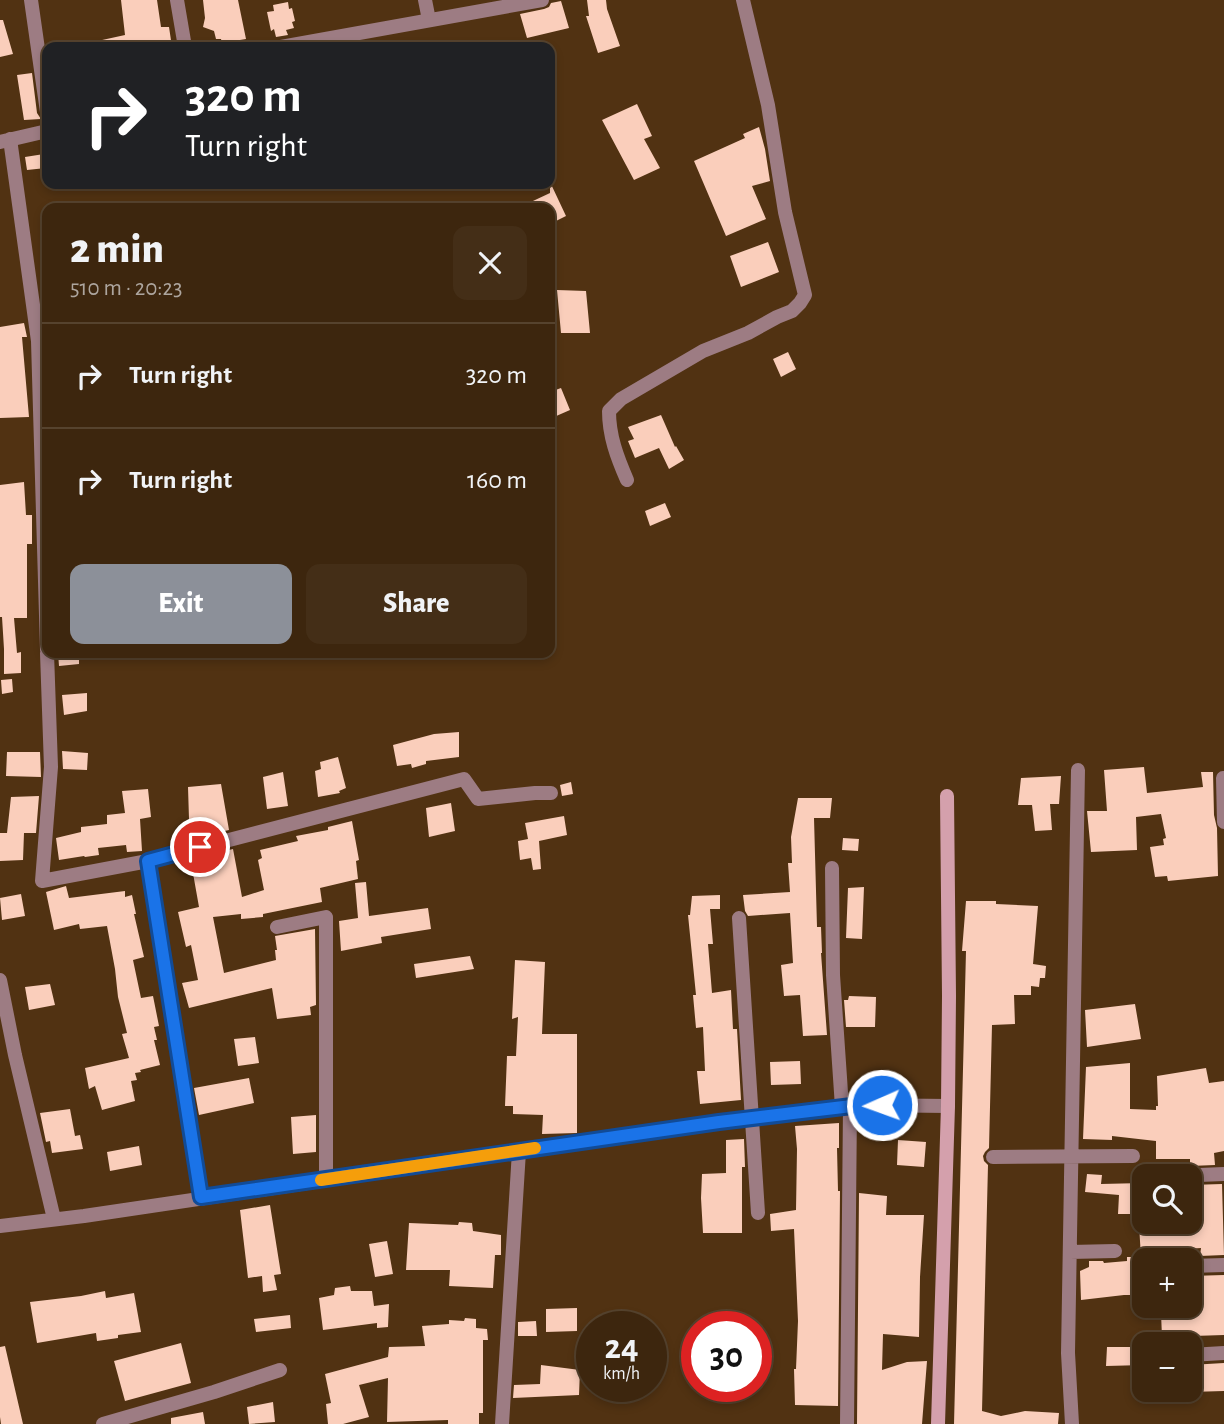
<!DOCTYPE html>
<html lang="en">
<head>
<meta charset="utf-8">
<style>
  :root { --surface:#3d260e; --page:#442e17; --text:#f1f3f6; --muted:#ada59e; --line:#56432e; --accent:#8c9099 }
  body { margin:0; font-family:"Alegreya Sans",sans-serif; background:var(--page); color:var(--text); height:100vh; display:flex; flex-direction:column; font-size:26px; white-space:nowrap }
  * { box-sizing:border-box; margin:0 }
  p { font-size:23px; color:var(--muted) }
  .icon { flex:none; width:38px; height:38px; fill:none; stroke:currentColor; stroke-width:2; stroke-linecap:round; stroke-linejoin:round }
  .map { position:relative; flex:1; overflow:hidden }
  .side { position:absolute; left:42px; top:203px; width:513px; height:455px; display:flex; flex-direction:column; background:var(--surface); border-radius:14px; box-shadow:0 4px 10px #0003,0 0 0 2px var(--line) }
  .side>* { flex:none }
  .top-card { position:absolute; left:42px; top:42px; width:513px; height:147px; border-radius:14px; box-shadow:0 4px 10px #0003,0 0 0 2px var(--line); background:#202124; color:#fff; overflow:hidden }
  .controls { position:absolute; left:1132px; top:1164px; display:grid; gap:14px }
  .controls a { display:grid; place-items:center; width:70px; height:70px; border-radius:14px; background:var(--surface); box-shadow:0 4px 10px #0003,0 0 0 2px var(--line); font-size:35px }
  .speed { position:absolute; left:576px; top:1311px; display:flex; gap:14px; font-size:35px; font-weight:700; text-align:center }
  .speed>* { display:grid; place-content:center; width:91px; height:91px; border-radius:50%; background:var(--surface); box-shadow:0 4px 10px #0003,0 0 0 2px var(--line); line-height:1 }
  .speed small { font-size:18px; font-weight:400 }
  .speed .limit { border:10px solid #d22; background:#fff; color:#111 }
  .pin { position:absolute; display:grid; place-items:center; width:60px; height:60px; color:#fff; margin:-30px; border:4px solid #fff; border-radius:50%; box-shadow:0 2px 7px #0007 }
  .me { position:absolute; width:77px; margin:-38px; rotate:268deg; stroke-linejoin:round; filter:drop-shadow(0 0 5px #0008) }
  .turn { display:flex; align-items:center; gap:24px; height:147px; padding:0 28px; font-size:32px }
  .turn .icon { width:91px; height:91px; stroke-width:2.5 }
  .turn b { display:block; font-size:49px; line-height:60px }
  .round { display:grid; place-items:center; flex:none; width:74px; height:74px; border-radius:14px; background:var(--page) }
  .summary { display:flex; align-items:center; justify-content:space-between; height:119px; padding:0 28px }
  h1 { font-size:42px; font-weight:800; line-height:52px }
  .cta { display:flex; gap:14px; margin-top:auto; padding:14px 28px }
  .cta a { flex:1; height:80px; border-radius:14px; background:var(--accent); color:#fff; font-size:28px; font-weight:800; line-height:80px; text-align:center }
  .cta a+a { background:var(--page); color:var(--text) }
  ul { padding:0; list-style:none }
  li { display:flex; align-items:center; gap:21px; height:105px; padding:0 28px; border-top:2px solid var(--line) }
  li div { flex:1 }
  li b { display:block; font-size:26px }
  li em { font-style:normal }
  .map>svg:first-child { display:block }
  .building { fill:#facebb }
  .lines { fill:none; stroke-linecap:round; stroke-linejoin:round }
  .street { stroke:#9d7c83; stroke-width:14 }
  .secondary { stroke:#d4a0ac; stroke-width:14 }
  .route-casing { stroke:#114b97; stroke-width:18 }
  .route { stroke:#1a73e8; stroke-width:12 }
  .slow { stroke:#f59e0b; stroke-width:12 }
</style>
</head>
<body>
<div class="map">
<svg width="1224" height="1424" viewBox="0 0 1224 1424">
  <rect width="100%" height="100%" fill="#513212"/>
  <path class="building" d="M121 0H157L161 27H169L172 47H94L93 42 125 35Z
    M203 0H238L246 39 222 43 221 39H216L214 31 203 27 205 18Z
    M587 0H606L607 9 620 46 598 53 586 16H589Z
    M561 1 569 28 527 38 520 14 544 9 549 7 551 3Z
    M288 2 289 9 292 8 295 21 292 22 294 28 286 30 288 35 276 37 274 29 271 31 267 12 274 11 273 5Z
    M0 20H3L13 54 0 57Z
    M32 73 37 113 41 119 24 120 17 75Z
    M637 104 652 136 644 139 660 168 634 180 602 120Z
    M759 127 765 149 770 181 752 186 766 219 726 236 694 161 745 138 743 134Z
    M44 154 46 168 27 170 25 157Z
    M550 182 566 216 550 224V208H518L550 193Z
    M768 242 779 272 741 287 730 256Z
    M557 290 586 291 590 333H561Z
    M24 323 27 337H22L29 417 0 418V327Z
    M788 352 796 369 781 377 773 359Z
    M561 388 570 410 554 417 550 405V392Z
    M661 415 675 447 676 446 684 460 669 469 659 448 635 458 628 441 634 439 628 427Z
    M24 482 26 515H32V544H27V618H14L17 653 21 652V673L4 674V649L2 617H0V485Z
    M665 503 671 517 650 526 645 511Z
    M58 653H79V664L59 666Z
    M12 679 13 692 2 694 1 680Z
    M87 693V711L64 715 62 695Z
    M459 732V757L426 761V764L412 768 411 764 397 766 393 745 434 734Z
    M62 751 88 753 87 770 63 769Z
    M7 752H40L41 777 6 776Z
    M338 757 346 788 339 791 340 793 318 797 315 771 321 769 320 762Z
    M1144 767 1147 793 1203 787 1201 772H1213L1214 815 1217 828 1218 876 1168 881 1167 876 1155 877 1150 847 1164 845 1163 839 1166 838 1161 814 1136 817 1137 850 1091 852 1087 811H1107L1104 770Z
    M283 772 288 806 267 809 263 777Z
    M1061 776 1059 804H1050L1052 830 1035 831 1032 805H1018L1021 778Z
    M571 782 573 794 562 796 560 785Z
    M221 784 229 830 212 834 211 831 197 832 196 819H189L188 787Z
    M148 789 151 817 140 819 142 851 127 852 126 845 98 848 99 855 85 857 84 856 59 860 56 838 81 832V827L107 824V815L125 813 122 791Z
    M39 796 36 833H24L23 860 0 861V833H7L11 797Z
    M798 798H832L830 818H814L817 927H821L822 953H821L827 1035 803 1036 800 995 784 996 781 965 793 963 790 913 748 916 745 911 743 895 790 892 788 863H792L791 837Z
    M451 803 455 831 429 837 426 808Z
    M564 816 567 835 539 841 541 869 533 870 531 858 520 860 518 841 528 839 525 823Z
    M352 821 359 860 356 861 358 879 320 888 322 902 263 914V917L241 919V914L213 917 224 973 276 960 275 950H277L275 936 315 929 316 1005 310 1007 311 1015 277 1019 272 988 189 1008 182 983 198 980 191 945 186 947 178 912 199 907 191 862 218 858 216 853 233 849 242 897 264 890 258 860 262 858 260 850 298 841 296 836 328 830V827Z
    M843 838 859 839 858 851 842 850Z
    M366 882 369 916 428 908 431 929 381 937 382 943 341 951 339 921 358 918 355 883Z
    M66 886 69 898 125 891V897L132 895 136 914H134L144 957 133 960 141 998 153 996 159 1026 154 1027 157 1040H154L160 1065 140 1070 141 1072 135 1073 137 1080 131 1081 135 1101 102 1110 95 1086 89 1089 85 1068 129 1058 122 1034 127 1033 118 997 115 969 107 926 80 929 79 924 54 930 46 892Z
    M864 887 862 939 846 938 848 888Z
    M21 894 25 916 2 920 0 898Z
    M720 895V909H710L713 944H708L712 993 731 990 733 1029H737L741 1100 700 1104 697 1071H705L703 1027 696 1028 693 995H696L688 915H690L692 896Z
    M966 901H996V904L1038 906 1033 964 1046 966 1045 978H1040L1039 987 1031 986V995H1014L1015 1024 992 1025 989 1148 985 1152 983 1156 984 1161 988 1165 982 1411 1001 1416 1025 1411 1059 1413 1058 1424H954L966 951H962Z
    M470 956 474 969 416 978 414 964Z
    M515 960 545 962 542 1034H577V1133L542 1134 543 1115 513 1114V1106H505L507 1056H516L518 1017 512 1019Z
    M50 984 55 1005 29 1010 25 987Z
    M849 996 876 997 875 1027H846L844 1000H848Z
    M1135 1004 1141 1039 1087 1047 1085 1010Z
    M255 1037 259 1063 238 1066 234 1039Z
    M800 1061 801 1084 771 1085 770 1062Z
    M1130 1063V1109L1156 1110V1106H1158L1157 1076 1206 1068 1209 1083 1224 1081V1151L1214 1153 1215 1165 1190 1166V1159H1156V1141L1112 1136V1140L1083 1139 1086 1067Z
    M249 1078 254 1103 199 1115 194 1088Z
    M70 1109 75 1136 80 1135 83 1149 52 1153 50 1141 46 1142 40 1113Z
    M316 1115V1152L293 1154 291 1117Z
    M839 1123V1148H837L838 1191H840L838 1406 795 1405 794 1369H796L798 1321 794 1229 771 1231 770 1214 796 1210 797 1149 795 1126Z
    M744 1139 745 1167H742V1233H703L701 1198 702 1174 726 1173V1140Z
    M898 1140 926 1142 924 1167 897 1165Z
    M139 1146 142 1165 110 1171 107 1152Z
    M1087 1174 1102 1175 1101 1184 1143 1183V1214H1118L1119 1195 1085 1192Z
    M1222 1184 1224 1255 1200 1256 1201 1248 1155 1251V1260H1144V1295H1124L1081 1300 1080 1271 1089 1267V1261H1103L1104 1263 1127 1261V1257H1141L1139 1225 1190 1223V1185Z
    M859 1193 887 1196 886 1215H924L920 1277 919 1337 883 1334 882 1370 907 1362 927 1361 922 1424H857Z
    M270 1205 281 1274 274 1275 277 1290 263 1292 262 1276 248 1278 240 1210Z
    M459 1222 472 1223 473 1231 501 1235V1255H495L493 1288 449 1286 450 1270H406L409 1223 458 1225Z
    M387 1241 393 1274 375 1277 369 1244Z
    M1224 1275V1335L1162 1337 1161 1313 1190 1311V1276Z
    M350 1286 351 1291H372L374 1306 389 1304 388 1327 377 1328V1323L323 1330 319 1298 334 1295 335 1288Z
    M105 1291 106 1298 134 1293 141 1332 118 1335V1338L97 1341 96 1333 37 1343 30 1302 81 1296Z
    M577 1308V1331L546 1332V1309Z
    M290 1315 291 1328 256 1332 254 1319Z
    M465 1318 476 1319V1328L487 1329 488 1340H483V1413H479V1424H448V1420L387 1422 388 1378 359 1385 369 1417 343 1424H328L326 1404 331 1403 325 1374 388 1357 389 1347 425 1346 422 1326 449 1324V1320L464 1321Z
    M536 1321 537 1336H518V1322Z
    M181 1343 191 1383 125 1401 114 1361Z
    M5 1346 23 1424H1L0 1417V1347Z
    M1107 1347H1144V1365L1106 1366Z
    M1224 1363V1391L1190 1392V1365Z
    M541 1365 580 1370 579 1395 513 1398 514 1385 540 1384Z
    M273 1402 275 1422 249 1424 247 1407Z
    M203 1412 205 1424H171V1418Z"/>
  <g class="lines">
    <path class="street" d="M31 0 47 112
      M177 0 185 47
      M425 0 429 20
      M281 47 542 0
      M10 139 38 341 47 650
      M0 142 47 131
      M627 480C617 457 609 436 609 411L621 399 703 351 748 333 777 317 792 311 800 303 805 295 785 212 768 105 743 0
      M47 653 51 767 42 881 148 861 201 1197
      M1223 778 1224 822
      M148 861 464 779 478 799 535 793H551
      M832 868 833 975 842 1107
      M739 918 758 1213
      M277 927 326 917V1179
      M0 980 15 1055 54 1219
      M993 1157 1133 1156
      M1174 1176 1224 1174
      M0 1226 84 1216 719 1122 860 1105 948 1106
      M1070 1252 1115 1251
      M1190 1266 1224 1265
      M1190 1355 1224 1353
      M103 1424 214 1392 280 1370
      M502 1424 519 1151
      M847 1424 850 1106
      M1072 1424 1068 1353 1078 770"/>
    <path class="secondary" d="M938 1424 948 1106 949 996 947 796"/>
  </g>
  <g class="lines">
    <g class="route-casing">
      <path id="route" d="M200 847 148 861 201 1197 719 1122 860 1105H882"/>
    </g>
    <use href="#route" class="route"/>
    <path class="slow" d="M321 1180 535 1148"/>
  </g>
</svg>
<div class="controls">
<a><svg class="icon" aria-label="search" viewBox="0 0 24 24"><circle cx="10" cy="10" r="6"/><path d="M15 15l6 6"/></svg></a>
<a>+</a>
<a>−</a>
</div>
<div class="speed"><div>24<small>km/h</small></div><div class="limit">30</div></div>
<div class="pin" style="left:200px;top:847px;background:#d93025"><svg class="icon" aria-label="arrive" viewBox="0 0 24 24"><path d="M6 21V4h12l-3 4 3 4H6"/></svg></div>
<svg class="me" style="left:882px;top:1105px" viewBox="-20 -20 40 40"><circle r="17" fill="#1a73e8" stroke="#fff" stroke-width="3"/><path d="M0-11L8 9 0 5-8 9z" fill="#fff"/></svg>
<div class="top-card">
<div class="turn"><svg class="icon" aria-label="right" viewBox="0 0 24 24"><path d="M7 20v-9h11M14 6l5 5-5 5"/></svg><div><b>320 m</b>Turn right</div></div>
</div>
<section class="side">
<div class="summary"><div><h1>2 min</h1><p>510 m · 20:23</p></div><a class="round"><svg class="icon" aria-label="close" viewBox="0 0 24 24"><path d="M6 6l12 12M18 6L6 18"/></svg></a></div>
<ul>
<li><svg class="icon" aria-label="right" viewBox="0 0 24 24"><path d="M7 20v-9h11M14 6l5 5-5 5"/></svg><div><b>Turn right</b></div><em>320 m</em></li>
<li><svg class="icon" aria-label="right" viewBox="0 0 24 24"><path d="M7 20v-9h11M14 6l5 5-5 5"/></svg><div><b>Turn right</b></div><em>160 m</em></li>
</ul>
<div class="cta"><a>Exit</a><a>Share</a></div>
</section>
</div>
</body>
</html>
